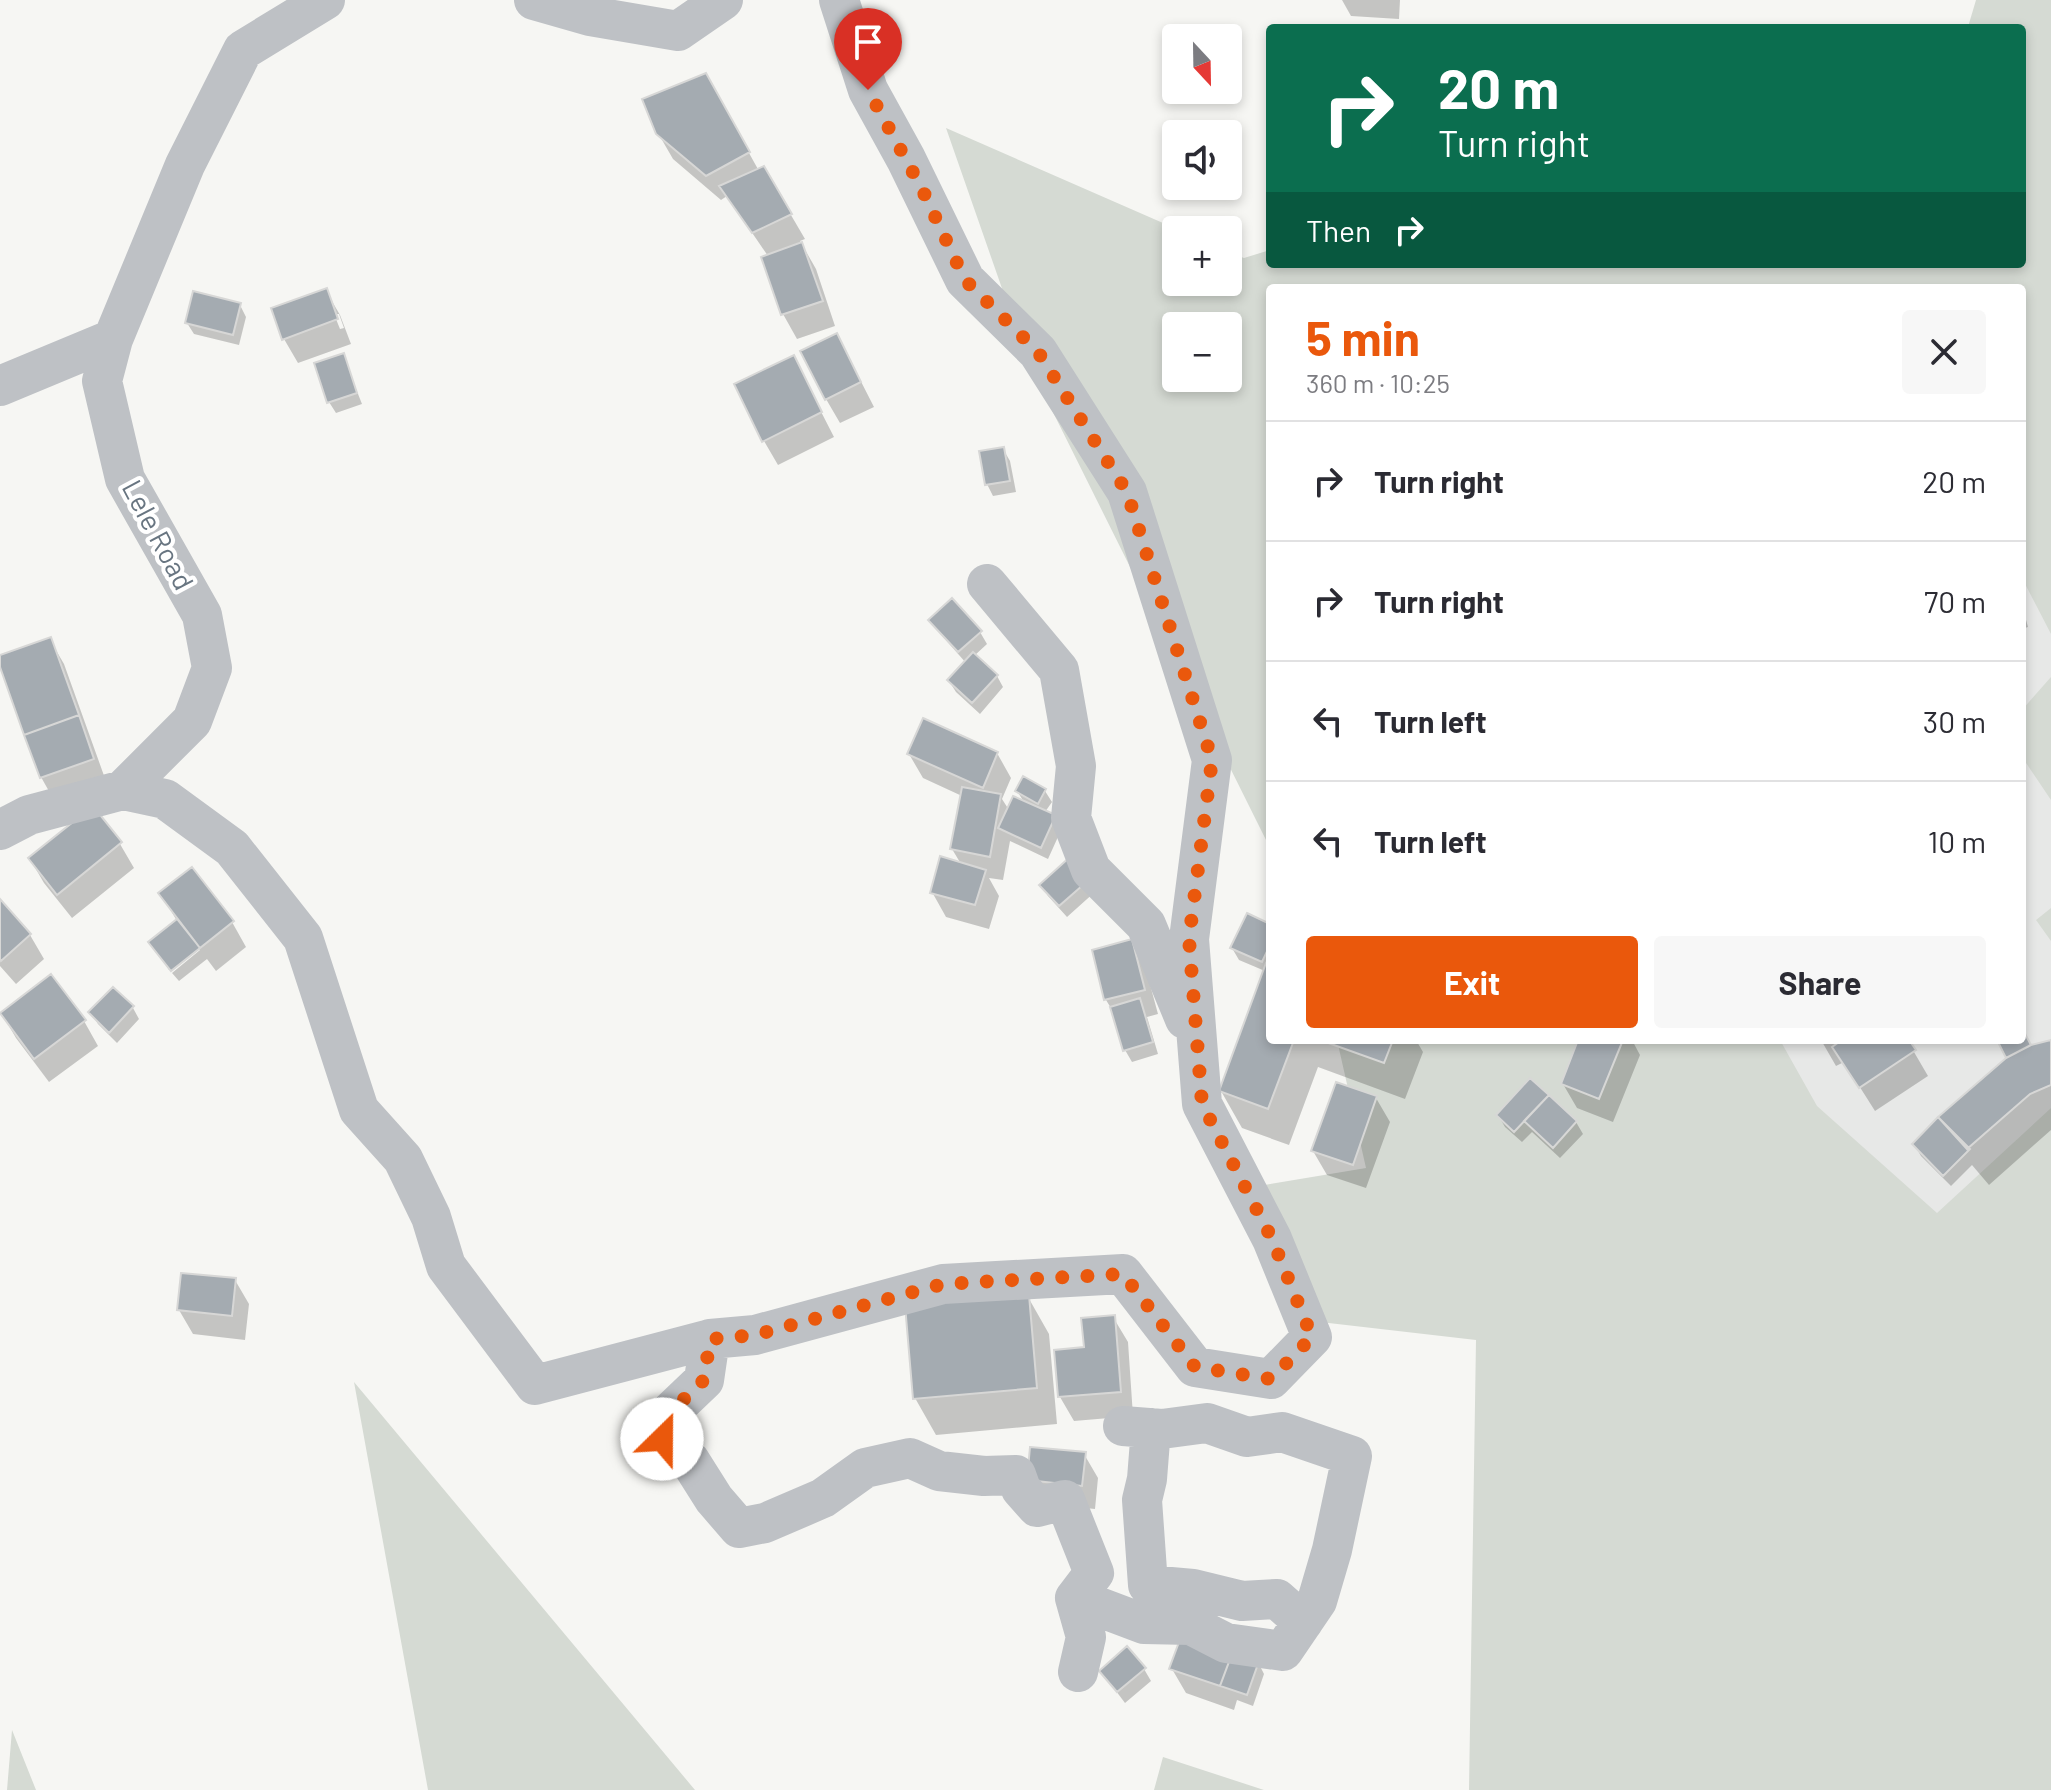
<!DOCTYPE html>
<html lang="en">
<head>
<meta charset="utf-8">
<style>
  :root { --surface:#fff; --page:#f7f7f7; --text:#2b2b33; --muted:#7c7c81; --line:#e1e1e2; --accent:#ea580c }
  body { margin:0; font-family:Barlow,sans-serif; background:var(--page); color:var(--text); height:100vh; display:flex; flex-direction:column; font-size:30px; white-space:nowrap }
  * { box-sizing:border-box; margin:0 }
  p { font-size:26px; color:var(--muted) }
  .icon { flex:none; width:44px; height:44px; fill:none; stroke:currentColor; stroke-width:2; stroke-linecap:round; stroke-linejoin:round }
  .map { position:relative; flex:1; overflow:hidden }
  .panel { position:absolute; left:1266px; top:284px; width:760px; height:760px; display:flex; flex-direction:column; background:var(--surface); border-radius:8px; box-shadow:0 4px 12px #0003 }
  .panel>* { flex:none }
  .hud { position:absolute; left:1266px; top:24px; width:760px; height:244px; border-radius:8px; box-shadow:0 4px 12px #0003; background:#0b6e4f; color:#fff; overflow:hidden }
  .needle { width:52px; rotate:158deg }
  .tools { position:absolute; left:1162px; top:24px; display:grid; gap:16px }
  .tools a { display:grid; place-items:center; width:80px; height:80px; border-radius:8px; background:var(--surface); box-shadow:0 4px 12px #0003; font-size:40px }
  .pin { position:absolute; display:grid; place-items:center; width:68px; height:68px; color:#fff; margin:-82px -34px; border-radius:50% 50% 50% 0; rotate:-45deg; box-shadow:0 0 8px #0007 }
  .pin .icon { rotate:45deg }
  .me { position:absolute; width:88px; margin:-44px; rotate:23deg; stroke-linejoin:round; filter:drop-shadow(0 0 6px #0008) }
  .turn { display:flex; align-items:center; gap:28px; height:168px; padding:0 40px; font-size:36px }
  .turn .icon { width:104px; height:104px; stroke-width:2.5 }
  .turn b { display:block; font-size:56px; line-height:68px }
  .then { display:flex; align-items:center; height:76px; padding:0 40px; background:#0003; gap:16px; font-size:30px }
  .round { display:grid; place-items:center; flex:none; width:84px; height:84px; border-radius:8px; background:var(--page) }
  .overview { display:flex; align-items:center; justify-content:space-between; height:136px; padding:0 40px }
  h1 { font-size:48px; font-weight:700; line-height:60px; color:var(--accent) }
  .primary-button { display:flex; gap:16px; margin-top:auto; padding:16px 40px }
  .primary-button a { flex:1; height:92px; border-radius:8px; background:var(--accent); color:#fff; font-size:32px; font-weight:700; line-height:92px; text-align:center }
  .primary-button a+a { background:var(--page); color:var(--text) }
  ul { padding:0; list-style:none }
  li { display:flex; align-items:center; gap:24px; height:120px; padding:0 40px; border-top:2px solid var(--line) }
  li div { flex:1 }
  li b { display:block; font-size:30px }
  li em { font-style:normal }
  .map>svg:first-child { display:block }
  .built { fill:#e7e8e7 }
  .green { fill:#d5dad3; fill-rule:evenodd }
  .shadow { fill:#0003; fill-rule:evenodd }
  .building { fill:#a4abb1; stroke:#d7d7d6; stroke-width:2 }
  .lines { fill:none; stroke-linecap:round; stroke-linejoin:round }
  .minor { stroke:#bec1c5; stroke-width:40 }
  .route { stroke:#ea580c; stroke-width:14; stroke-dasharray:0 25.2 }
  .labels { text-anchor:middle; stroke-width:8; stroke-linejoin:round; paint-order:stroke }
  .street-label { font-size:28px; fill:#687581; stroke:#fff }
</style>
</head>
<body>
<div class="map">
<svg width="2051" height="1790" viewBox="0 0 2051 1790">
  <rect width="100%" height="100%" fill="#f6f6f3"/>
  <path class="built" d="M2022 560 2051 595V1422L1717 1040H2022Z"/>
  <path class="green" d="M1976 0H2051V634L2022 578V288H1270V848L1027 360 946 128 1179 230H1176V282H1228V252L1244 258 1270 250V264H2022V28H1964L1968 27ZM1176 326H1228V378H1176Z
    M2051 677V800L2022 757V710Z
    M2051 908V941L2036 920Z
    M1337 1040H1780L1817 1106 1937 1213 2051 1108V1790H1469L1476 1340 1320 1322 1252 1187 1366 1168Z
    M354 1382 695 1790H428Z
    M12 1730 36 1790H7Z
    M1163 1757 1264 1790H1154Z"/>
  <path class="shadow" d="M1342 0H1400L1399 19 1351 16Z
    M719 99 759 171 764 169 805 239 800 241 816 269 835 326 797 339 783 314 763 258 768 256 727 196 721 200 673 159 658 133Z
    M326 291 340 315 351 344 298 363 284 339ZM334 314H339L344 328 340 329Z
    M240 305 246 317 239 345 194 334 187 323Z
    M343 356 362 404 336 413 329 402Z
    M793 357 834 437 778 465 764 441Z
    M850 360 874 407 840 423 826 399Z
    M1003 449 1010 461 1016 492 993 496 987 484Z
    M2022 605 2028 627 2022 629Z
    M931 620 980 632 987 644 974 656 997 676 1003 687 980 714 956 692 949 681 966 663 938 631Z
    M50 640 64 664 107 784 55 802 41 777 0 662V657Z
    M997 753 1011 778 1002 799 1009 810 1024 802 1017 791H1045L1052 802 1045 812 1062 828 1048 859 1010 841 1003 880 989 878 999 896 989 929 946 917 932 892 961 864 952 849 962 796 923 778 909 754Z
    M120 844 134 868 72 918 44 883 30 859Z
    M1071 859 1096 891 1067 917 1048 896 1042 885Z
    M191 870 232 922 246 947 216 971 207 959 179 981 172 973 200 950 197 948 169 970 151 942 177 921 161 894Z
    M0 902 30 935 44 959 16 984 0 966Z
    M1270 926V1040H1416L1423 1052 1405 1099 1318 1067 1289 1145 1242 1128 1221 1091 1265 971 1239 960 1232 948Z
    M1131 942 1145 966 1158 1014 1147 1017 1158 1054 1132 1062 1125 1050 1114 1013 1106 1000 1094 951Z
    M51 977 84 1021 98 1046 49 1082 16 1038 2 1014Z
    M113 989 133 1008 139 1019 117 1043 98 1024 91 1012Z
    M2022 1031 2030 1048 2051 1042V1130L1989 1185 1972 1165 1951 1186 1921 1156 1914 1144 2009 1059 1999 1040H2022Z
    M1581 1040H1632L1640 1055 1613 1122 1577 1108 1563 1084Z
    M1821 1040H1907L1928 1076 1875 1111 1844 1062 1836 1066Z
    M1530 1081 1576 1122 1583 1134 1560 1158 1532 1132 1522 1142 1505 1127 1498 1115Z
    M1376 1098 1390 1122 1366 1188 1327 1175 1313 1151Z
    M235 1280 249 1304 245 1340 193 1334 179 1310Z
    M1028 1297 1049 1334 1057 1424 936 1435 915 1398Z
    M1113 1317 1128 1342 1133 1416 1074 1421 1060 1397 1086 1349Z
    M1084 1454 1098 1478 1095 1509 1043 1504 1029 1480Z
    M1258 1662 1264 1674 1253 1706 1237 1700 1234 1710 1186 1693 1172 1669Z
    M1144 1669 1151 1681 1125 1703 1101 1671Z"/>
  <path class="building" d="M706 73 750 152 706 176 656 134 642 99Z
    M764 166 792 214 752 233 719 186Z
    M802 242 823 301 781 315 761 257Z
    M327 288 338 319 282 340 271 308Z
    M193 291 241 303 233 335 185 323Z
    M837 333 861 382 825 400 800 351Z
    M344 353 357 393 327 403 314 363Z
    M794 355 822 412 762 442 734 384Z
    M1004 447 1010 481 985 485 979 451Z
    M952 598 982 631 958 652 928 620Z
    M51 637 79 715 24 735 0 667V655Z
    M973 652 998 675 972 703 947 680Z
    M79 715 94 759 40 778 24 735Z
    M923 718 998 752 983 788 907 754Z
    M1023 776 1046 789 1038 804 1015 791Z
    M962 787 1001 794 990 857 950 849Z
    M1013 796 1056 815 1041 848 998 828Z
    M93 806 122 842 57 895 28 858Z
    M940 856 986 870 975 905 930 893Z
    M1071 856 1091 878 1059 906 1039 885Z
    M192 867 234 921 200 948 158 893Z
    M0 899 31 934 1 961 0 959Z
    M1247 913 1270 924V945L1262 962 1230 948Z
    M177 919 200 948 171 971 148 942Z
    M1132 939 1145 990 1104 1000 1092 950Z
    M1266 963 1270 965V1040H1294L1268 1109 1219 1091Z
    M51 974 86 1020 34 1059 0 1013Z
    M113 987 134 1006 109 1033 88 1012Z
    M1140 998 1153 1042 1123 1051 1110 1007Z
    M2022 1028 2031 1045 2006 1058 1997 1040H2022Z
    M1320 1040H1393L1384 1063Z
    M1578 1040H1623L1599 1099 1561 1084Z
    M1842 1040H1909L1916 1050 1859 1088 1832 1047Z
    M2051 1040V1085L2030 1094 1967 1149 1938 1117 2006 1058 2031 1045Z
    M1530 1078 1549 1095 1514 1132 1496 1115Z
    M1336 1082 1377 1096 1353 1165 1311 1151Z
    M1549 1095 1577 1121 1553 1148 1524 1121Z
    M1938 1117 1970 1149 1943 1176 1912 1144Z
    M181 1273 236 1278 232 1316 177 1310Z
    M1029 1295 1037 1388 913 1399 905 1305Z
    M1115 1315 1121 1392 1058 1397 1054 1350 1084 1347 1081 1318Z
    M1030 1447 1086 1452 1082 1486 1027 1480Z
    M1182 1634 1233 1651 1220 1686 1169 1669Z
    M1127 1646 1146 1668 1117 1692 1099 1671Z
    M1233 1651 1259 1661 1247 1695 1220 1686Z"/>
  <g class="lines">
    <path class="minor" d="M534 0 590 16 678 31 723 0
      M0 386 113 339
      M987 584 1059 670 1076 766 1071 818 1091 870 1146 925 1185 1019
      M123 790 165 799 232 848 303 938 359 1110 403 1159 431 1217 446 1266 535 1385 710 1339 755 1335 943 1284 1123 1274 1195 1367 1271 1379 1312 1337 1272 1239 1202 1104 1189 939 1212 760 1127 492 1038 352 965 280 906 159 868 90 839 0
      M0 830 29 815 123 790 192 721 212 668 202 615 125 479 102 381 113 339 185 165 243 50 325 0
      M710 1339 704 1380 660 1422 662 1439 690 1461 714 1499 739 1528 765 1523 823 1498 865 1468 910 1458 939 1471 984 1476 1016 1475 1021 1489 1037 1507 1065 1500 1094 1573 1075 1598 1086 1637 1078 1672
      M1151 1428 1147 1479 1142 1500 1148 1585 1193 1589 1242 1601 1277 1599 1303 1622
      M1075 1598 1144 1624 1191 1625 1226 1643 1283 1651 1317 1601 1332 1550 1352 1456 1282 1432 1247 1437 1207 1423 1162 1429 1123 1426"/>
  </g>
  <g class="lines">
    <path class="route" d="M662 1439 660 1422 704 1380 710 1339 755 1335 943 1284 1123 1274 1195 1367 1271 1379 1312 1337 1272 1239 1202 1104 1189 939 1212 760 1127 492 1038 352 965 280 921 187 868 90"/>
  </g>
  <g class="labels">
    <g class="street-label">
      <text transform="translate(158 535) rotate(62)" y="10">Lele Road</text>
    </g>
  </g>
</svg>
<div class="tools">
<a><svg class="needle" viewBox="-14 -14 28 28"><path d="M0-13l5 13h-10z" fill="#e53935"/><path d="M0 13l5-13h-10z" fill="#7c7c81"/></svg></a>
<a><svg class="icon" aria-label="sound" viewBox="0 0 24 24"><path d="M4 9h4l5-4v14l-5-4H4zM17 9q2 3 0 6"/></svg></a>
<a>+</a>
<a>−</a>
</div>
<div class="pin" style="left:868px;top:90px;background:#d93025"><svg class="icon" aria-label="arrive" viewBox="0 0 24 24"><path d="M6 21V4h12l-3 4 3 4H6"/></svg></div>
<svg class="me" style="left:662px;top:1439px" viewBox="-20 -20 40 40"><circle r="19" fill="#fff"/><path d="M0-13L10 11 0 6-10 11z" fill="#ea580c"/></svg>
<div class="hud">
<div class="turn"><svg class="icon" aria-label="right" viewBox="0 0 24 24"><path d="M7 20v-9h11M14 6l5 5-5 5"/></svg><div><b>20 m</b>Turn right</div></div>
<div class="then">Then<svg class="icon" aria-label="right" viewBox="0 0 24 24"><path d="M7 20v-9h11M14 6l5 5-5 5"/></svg></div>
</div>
<section class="panel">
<div class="overview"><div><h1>5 min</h1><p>360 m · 10:25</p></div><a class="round"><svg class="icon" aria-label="close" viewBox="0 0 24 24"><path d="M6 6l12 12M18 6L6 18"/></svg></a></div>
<ul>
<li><svg class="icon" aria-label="right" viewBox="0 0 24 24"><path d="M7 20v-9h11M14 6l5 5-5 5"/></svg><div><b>Turn right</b></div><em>20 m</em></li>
<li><svg class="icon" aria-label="right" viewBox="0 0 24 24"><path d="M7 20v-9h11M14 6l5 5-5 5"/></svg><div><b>Turn right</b></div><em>70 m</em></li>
<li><svg class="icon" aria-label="left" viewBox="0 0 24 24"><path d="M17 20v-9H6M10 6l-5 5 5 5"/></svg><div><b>Turn left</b></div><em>30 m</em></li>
<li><svg class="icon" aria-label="left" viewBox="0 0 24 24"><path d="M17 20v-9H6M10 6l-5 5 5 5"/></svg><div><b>Turn left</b></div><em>10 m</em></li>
</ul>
<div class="primary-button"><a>Exit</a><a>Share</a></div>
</section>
</div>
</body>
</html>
